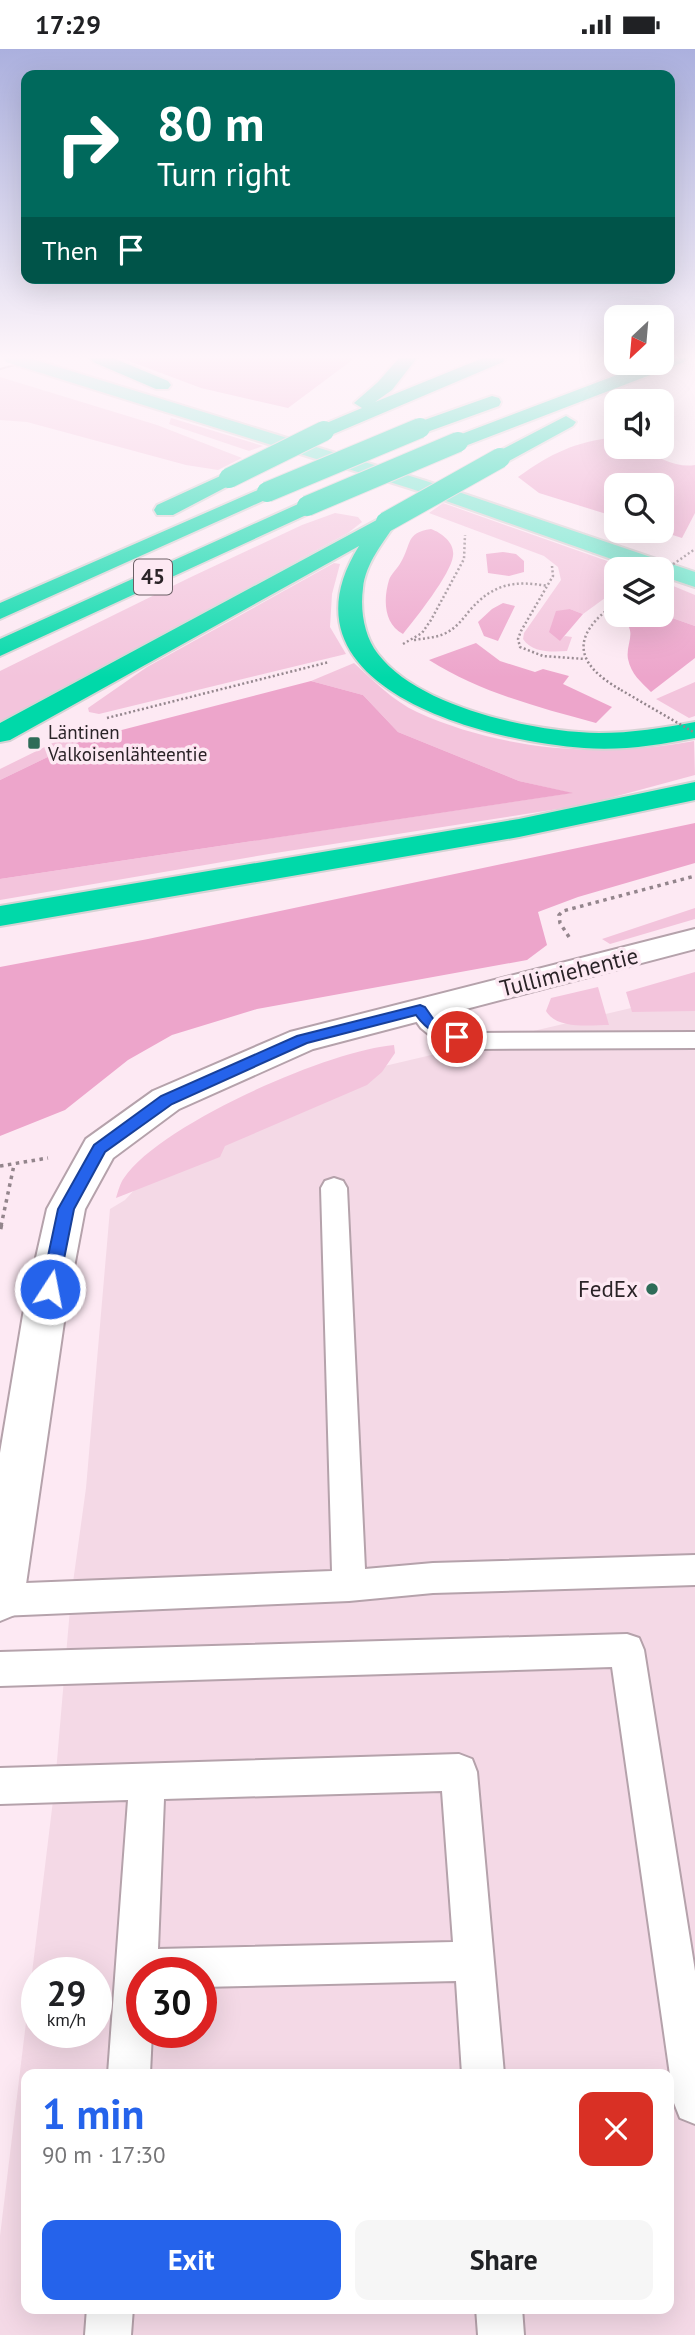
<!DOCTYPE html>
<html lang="en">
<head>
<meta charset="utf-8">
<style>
  :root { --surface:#fff; --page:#f6f6f6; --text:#202124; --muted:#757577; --accent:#2563eb }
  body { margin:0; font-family:"PT Sans",sans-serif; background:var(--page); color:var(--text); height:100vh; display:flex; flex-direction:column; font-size:26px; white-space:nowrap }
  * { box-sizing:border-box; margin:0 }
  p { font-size:23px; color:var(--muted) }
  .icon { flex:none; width:38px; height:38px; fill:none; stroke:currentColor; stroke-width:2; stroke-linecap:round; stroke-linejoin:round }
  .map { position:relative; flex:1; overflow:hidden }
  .panel { position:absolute; left:21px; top:2020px; width:653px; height:245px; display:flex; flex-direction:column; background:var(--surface); border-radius:14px; box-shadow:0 7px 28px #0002 }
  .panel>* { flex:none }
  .banner { position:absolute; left:21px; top:21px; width:654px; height:214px; border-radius:14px; box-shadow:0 7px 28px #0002; background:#00695c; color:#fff; overflow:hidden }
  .needle { width:46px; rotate:206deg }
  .controls { position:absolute; left:604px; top:256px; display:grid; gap:14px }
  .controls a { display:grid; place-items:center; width:70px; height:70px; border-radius:14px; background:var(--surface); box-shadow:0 7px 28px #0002; font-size:35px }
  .speed { position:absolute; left:21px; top:1908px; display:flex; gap:14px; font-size:35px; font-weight:700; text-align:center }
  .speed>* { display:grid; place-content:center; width:91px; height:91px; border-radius:50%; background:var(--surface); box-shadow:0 7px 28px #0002; line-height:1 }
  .speed small { font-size:18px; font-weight:400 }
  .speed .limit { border:10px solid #d22; background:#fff; color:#111 }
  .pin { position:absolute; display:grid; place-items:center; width:60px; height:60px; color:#fff; margin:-30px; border:4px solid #fff; border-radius:50%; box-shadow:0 2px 7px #0007 }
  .me { position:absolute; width:77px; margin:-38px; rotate:11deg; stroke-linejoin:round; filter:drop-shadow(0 0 5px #0008) }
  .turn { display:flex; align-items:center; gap:24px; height:147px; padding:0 21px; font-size:32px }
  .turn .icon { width:91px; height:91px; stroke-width:2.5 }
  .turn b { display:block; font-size:49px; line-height:60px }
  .then { display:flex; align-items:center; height:66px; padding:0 21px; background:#0003; gap:14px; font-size:26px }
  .round { display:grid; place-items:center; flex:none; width:74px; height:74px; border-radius:14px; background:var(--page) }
  .overview { display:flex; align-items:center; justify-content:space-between; height:119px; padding:0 21px }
  h1 { font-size:42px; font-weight:700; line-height:52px; color:var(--accent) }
  .button { display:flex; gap:14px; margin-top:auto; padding:14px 21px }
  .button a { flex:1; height:80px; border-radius:14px; background:var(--accent); color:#fff; font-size:28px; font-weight:700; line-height:80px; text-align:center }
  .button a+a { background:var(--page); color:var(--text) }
  .status { display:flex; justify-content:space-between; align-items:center; height:49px; padding:0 35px; background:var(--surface); direction:ltr }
  .status svg { height:19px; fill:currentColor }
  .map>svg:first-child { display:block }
  .built { fill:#f4d9e6; fill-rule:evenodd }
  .green { fill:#f3c4dc }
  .forest { fill:#eda5cb }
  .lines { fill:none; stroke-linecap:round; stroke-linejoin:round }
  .service-casing { stroke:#b5a2ab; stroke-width:4 }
  .minor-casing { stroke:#b5a2ab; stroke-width:4 }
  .secondary-casing { stroke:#b5a2ab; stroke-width:4 }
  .primary-casing { stroke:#d5d3d4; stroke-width:4 }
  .motorway-casing { stroke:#d5d3d4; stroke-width:4 }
  .path-far2 { stroke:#93858c; stroke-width:2.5; stroke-dasharray:2 2.5; stroke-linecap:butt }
  .path-far1 { stroke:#93858c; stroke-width:3.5; stroke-dasharray:3.5 4.5; stroke-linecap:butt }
  .path { stroke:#93858c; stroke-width:5; stroke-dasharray:4.5 6; stroke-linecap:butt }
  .service { fill:#fff; fill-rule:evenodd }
  .minor { fill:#fff; fill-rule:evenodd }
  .secondary { fill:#fff; fill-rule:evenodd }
  .primary { fill:#66e8cb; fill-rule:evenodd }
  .motorway { fill:#00d9a9; fill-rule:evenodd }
  .motorway-bridge-casing { stroke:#d5d3d4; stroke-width:22; stroke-linecap:butt }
  .path-bridge { stroke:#93858c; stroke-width:2.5; stroke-dasharray:2 2.5; stroke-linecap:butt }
  .motorway-bridge { stroke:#00d9a9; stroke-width:20 }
  .route { fill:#2563eb; stroke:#184099; stroke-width:2 }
  .poi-dot { fill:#2e6c58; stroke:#fde9f3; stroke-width:2.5 }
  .labels { text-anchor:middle; stroke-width:7; stroke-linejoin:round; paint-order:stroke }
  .far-poi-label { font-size:19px; fill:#2b2428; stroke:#fde9f3; text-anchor:start }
  .shield { fill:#fde9f3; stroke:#6a5f65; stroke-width:2 }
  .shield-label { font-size:21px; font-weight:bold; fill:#2b2428 }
  .street-label { font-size:23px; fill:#2b2428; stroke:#fde9f3 }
  .poi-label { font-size:23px; fill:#2b2428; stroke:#fde9f3; text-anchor:end }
</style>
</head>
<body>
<div class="status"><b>17:29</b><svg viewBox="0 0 49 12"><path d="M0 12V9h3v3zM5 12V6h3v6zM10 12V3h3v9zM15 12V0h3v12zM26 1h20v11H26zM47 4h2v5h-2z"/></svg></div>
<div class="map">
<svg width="695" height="2286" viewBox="0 0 695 2286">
  <rect width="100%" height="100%" fill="#fde9f3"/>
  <path class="built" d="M695 944V2286H0V2187L55 1735 71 1548 86 1439 110 1160 125 1151 161 1112 274 1043ZM37 1923H96V1983H37ZM142 1923H201V1983H142ZM26 2025H668V2259H26Z"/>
  <path class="green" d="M0 328 157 376 242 409 218 421 186 416 27 373 0 371Z
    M171 369 263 397 249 402 169 375Z
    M443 454 630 520H616V541L583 565 570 560 560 591 565 587 572 588 567 602C552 603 532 604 523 590L524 584 561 531 558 518 544 507 429 464Z
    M335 464 358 468 362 473 348 484 0 674V622L191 528 302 476Z
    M334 514 340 515 332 545 330 578 346 605 99 665 89 663 88 659 147 618Z
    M666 534 695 546V577L661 565 662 537Z
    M354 614C373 631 393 652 417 663 503 702 602 709 694 692L695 726 584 756 269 805 0 851V830L571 744 519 732 398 683 363 646 311 632Z
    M695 633V667L689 669 656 650Z
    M67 687 83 691 0 731V720Z
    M695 859V870L610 895 602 890Z
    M695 923V962L632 963 626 943Z
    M598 938 609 976C591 976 557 981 546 962L551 949Z
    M394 996 395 1004 382 1023 367 1036 225 1097 220 1108 116 1149C118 1143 120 1134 124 1129 160 1075 330 1001 394 996Z"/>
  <path class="forest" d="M121 309H355L288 359 201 339Z
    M616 388V397H645C656 410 678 419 695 416V464L682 489 657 481H662V436H616V468L539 444 518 428C552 404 574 393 616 388Z
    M431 480C442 484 455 494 453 507 451 525 415 570 403 585 384 575 383 551 389 531 391 525 398 519 401 513 412 495 405 484 431 480Z
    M503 503 516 505 524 512V523L509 527 488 524 486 505Z
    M503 554 515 557 498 592 484 587 478 573 492 560Z
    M570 560 583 565 560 592 549 583 556 562Z
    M623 565H661L695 577V609L651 643C641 633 631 625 628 610 625 594 640 581 619 568Z
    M476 594 500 612 535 623 543 620 569 627 563 635 612 658 596 674C537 658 482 644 429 611Z
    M311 632 363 646 398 683 519 732 573 744 0 830V731L83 691Z
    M695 774V814L578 848 538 863 547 896 527 911 257 960 172 986 128 1011 65 1061 0 1087V918L148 890Z"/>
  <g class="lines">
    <g class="service-casing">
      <path id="service" d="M420 953C432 957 435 969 447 976 455 980 467 982 476 984L695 983V999L476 1000 432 988 421 979 408 961 412 956Z
        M334 1129 343 1132 347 1139 365 1520 433 1514 695 1506V1536L433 1544 349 1552 0 1567V1535L332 1522 321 1139 325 1132Z
        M627 1585 639 1589 644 1601 695 1922V2075L680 2069 674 2054 612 1618 0 1637V1603Z
        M459 1705 472 1710 477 1723 504 2025H462L456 1932 201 1938V1923H142V1983H152L150 2025H108L128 1751 0 1755V1719ZM442 1742 453 1893 158 1900 164 1750Z
        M87 2259H133L131 2286H85Z
        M476 2259H522L524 2286H478Z"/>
    </g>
    <g class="minor-casing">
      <path id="minor" d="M695 880V900L313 1000 179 1060 113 1109 85 1160 65 1266 24 1549 17 1565 0 1572V1404L23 1266 47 1160 86 1090 153 1042 290 983Z"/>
    </g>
    <g class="secondary-casing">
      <path id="secondary" d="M0 309H24L21 313 0 319Z"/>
    </g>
    <g class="primary-casing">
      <path id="primary" d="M3 309H29L426 432 695 523V538L662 527V520H640L412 440 6 313Z"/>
    </g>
    <g class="motorway-casing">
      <path id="motorway" d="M90 309H113L168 332 171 336 168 340H156L93 313Z
        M399 309H417L392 341 375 353 483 309H506L503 313 331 386H317L314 382 317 378 362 359 354 354 378 333Z
        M662 309H687L684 313 465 397H451L448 393 451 389 651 313H662Z
        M492 347 499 349 501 353 499 357 427 383H413L410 379 413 375Z
        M566 367 576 373 573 377 507 413H493L490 409 493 405Z
        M229 423 236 425 239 429 236 433 173 466H157L154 461 157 456Z
        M267 437 274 439 278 443 274 447 0 570V554Z
        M307 451 315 452 318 457 315 462 0 607V590Z
        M386 466 394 468 397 473C384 492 365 515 363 539 360 561 364 587 378 605 419 659 535 683 599 684 632 684 663 679 695 673V689C658 696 621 702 584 699 485 692 271 638 359 497L10 691 0 693V674Z
        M695 733V751L519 788 0 877V857L519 770Z"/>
    </g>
    <path class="path-far2" d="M552 517 553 527 521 582 518 590 520 598 543 607 585 610
      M616 554C570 587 574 614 621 641
      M414 591C425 589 436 589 446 584 456 579 463 570 470 561 493 535 514 531 548 537
      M403 595 422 584 431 571 464 510 465 486
      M107 669 329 613"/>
    <path class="path-far1" d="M569 888 560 874 559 866 563 862 695 827
      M0 1117 48 1109
      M1 1177 14 1116"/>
    <path class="path" d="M0 1180 1 1175"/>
    <use href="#service" class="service"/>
    <use href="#minor" class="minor"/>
    <use href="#secondary" class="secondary"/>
    <use href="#primary" class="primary"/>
    <use href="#motorway" class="motorway"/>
    <g class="motorway-bridge-casing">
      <path id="motorway-bridge" d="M229 429 324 382
        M267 443 420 379
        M307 457 458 393
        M386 473 500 409"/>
    </g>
    <path class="path-bridge" d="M662 523 695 500
      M621 641 695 684"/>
    <use href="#motorway-bridge" class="motorway-bridge"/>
  </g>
  <linearGradient id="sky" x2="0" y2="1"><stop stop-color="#abb0de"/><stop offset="0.49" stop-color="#fef5fa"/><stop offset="1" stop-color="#fef5fa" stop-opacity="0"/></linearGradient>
  <rect width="695" height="629" fill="url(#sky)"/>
  <path class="route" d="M420 956 425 958 434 971 462 985V992C446 995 425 979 416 966L307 994 172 1055 105 1103 74 1160 58 1240 56 1245H44L41 1240 58 1160 94 1096 161 1047 297 987Z"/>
  <g class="poi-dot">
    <rect x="27" y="687" width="14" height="14" rx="3.5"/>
    <circle cx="652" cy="1240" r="7"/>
  </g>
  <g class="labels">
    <g class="far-poi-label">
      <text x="48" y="690">Läntinen<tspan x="48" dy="22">Valkoisenlähteentie</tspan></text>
    </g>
    <rect class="shield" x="134" y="510.5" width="38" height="35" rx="5"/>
    <g class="shield-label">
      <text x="153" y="535">45</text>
    </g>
    <g class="street-label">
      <text transform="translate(569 923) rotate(-14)" y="8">Tullimiehentie</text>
    </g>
    <g class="poi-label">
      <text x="638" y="1248">FedEx</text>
    </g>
  </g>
</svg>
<div class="controls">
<a><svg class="needle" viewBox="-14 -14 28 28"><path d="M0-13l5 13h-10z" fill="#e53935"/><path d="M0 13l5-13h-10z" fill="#757577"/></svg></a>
<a><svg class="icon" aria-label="sound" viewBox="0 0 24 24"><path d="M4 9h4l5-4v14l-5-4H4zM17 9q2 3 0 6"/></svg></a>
<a><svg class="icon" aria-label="search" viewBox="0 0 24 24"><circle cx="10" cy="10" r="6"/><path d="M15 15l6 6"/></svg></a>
<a><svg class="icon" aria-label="layers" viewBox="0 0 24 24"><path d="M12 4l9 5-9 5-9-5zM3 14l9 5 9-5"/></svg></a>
</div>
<div class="speed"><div>29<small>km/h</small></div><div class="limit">30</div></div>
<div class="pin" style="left:457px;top:988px;background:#d93025"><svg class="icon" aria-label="arrive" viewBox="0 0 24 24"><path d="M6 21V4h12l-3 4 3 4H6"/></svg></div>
<svg class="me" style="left:50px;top:1240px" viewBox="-20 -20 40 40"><circle r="17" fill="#2563eb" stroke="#fff" stroke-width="3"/><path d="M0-11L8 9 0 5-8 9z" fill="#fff"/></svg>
<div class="banner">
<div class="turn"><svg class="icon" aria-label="right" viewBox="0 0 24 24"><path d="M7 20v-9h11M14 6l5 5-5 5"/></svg><div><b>80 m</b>Turn right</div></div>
<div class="then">Then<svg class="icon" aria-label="arrive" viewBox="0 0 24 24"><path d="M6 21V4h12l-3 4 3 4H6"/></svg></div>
</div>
<section class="panel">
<div class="overview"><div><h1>1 min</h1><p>90 m · 17:30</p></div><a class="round" style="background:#d93025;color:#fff"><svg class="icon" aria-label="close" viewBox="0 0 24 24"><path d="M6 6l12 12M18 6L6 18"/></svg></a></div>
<div class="button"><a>Exit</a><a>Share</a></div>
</section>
</div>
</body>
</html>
